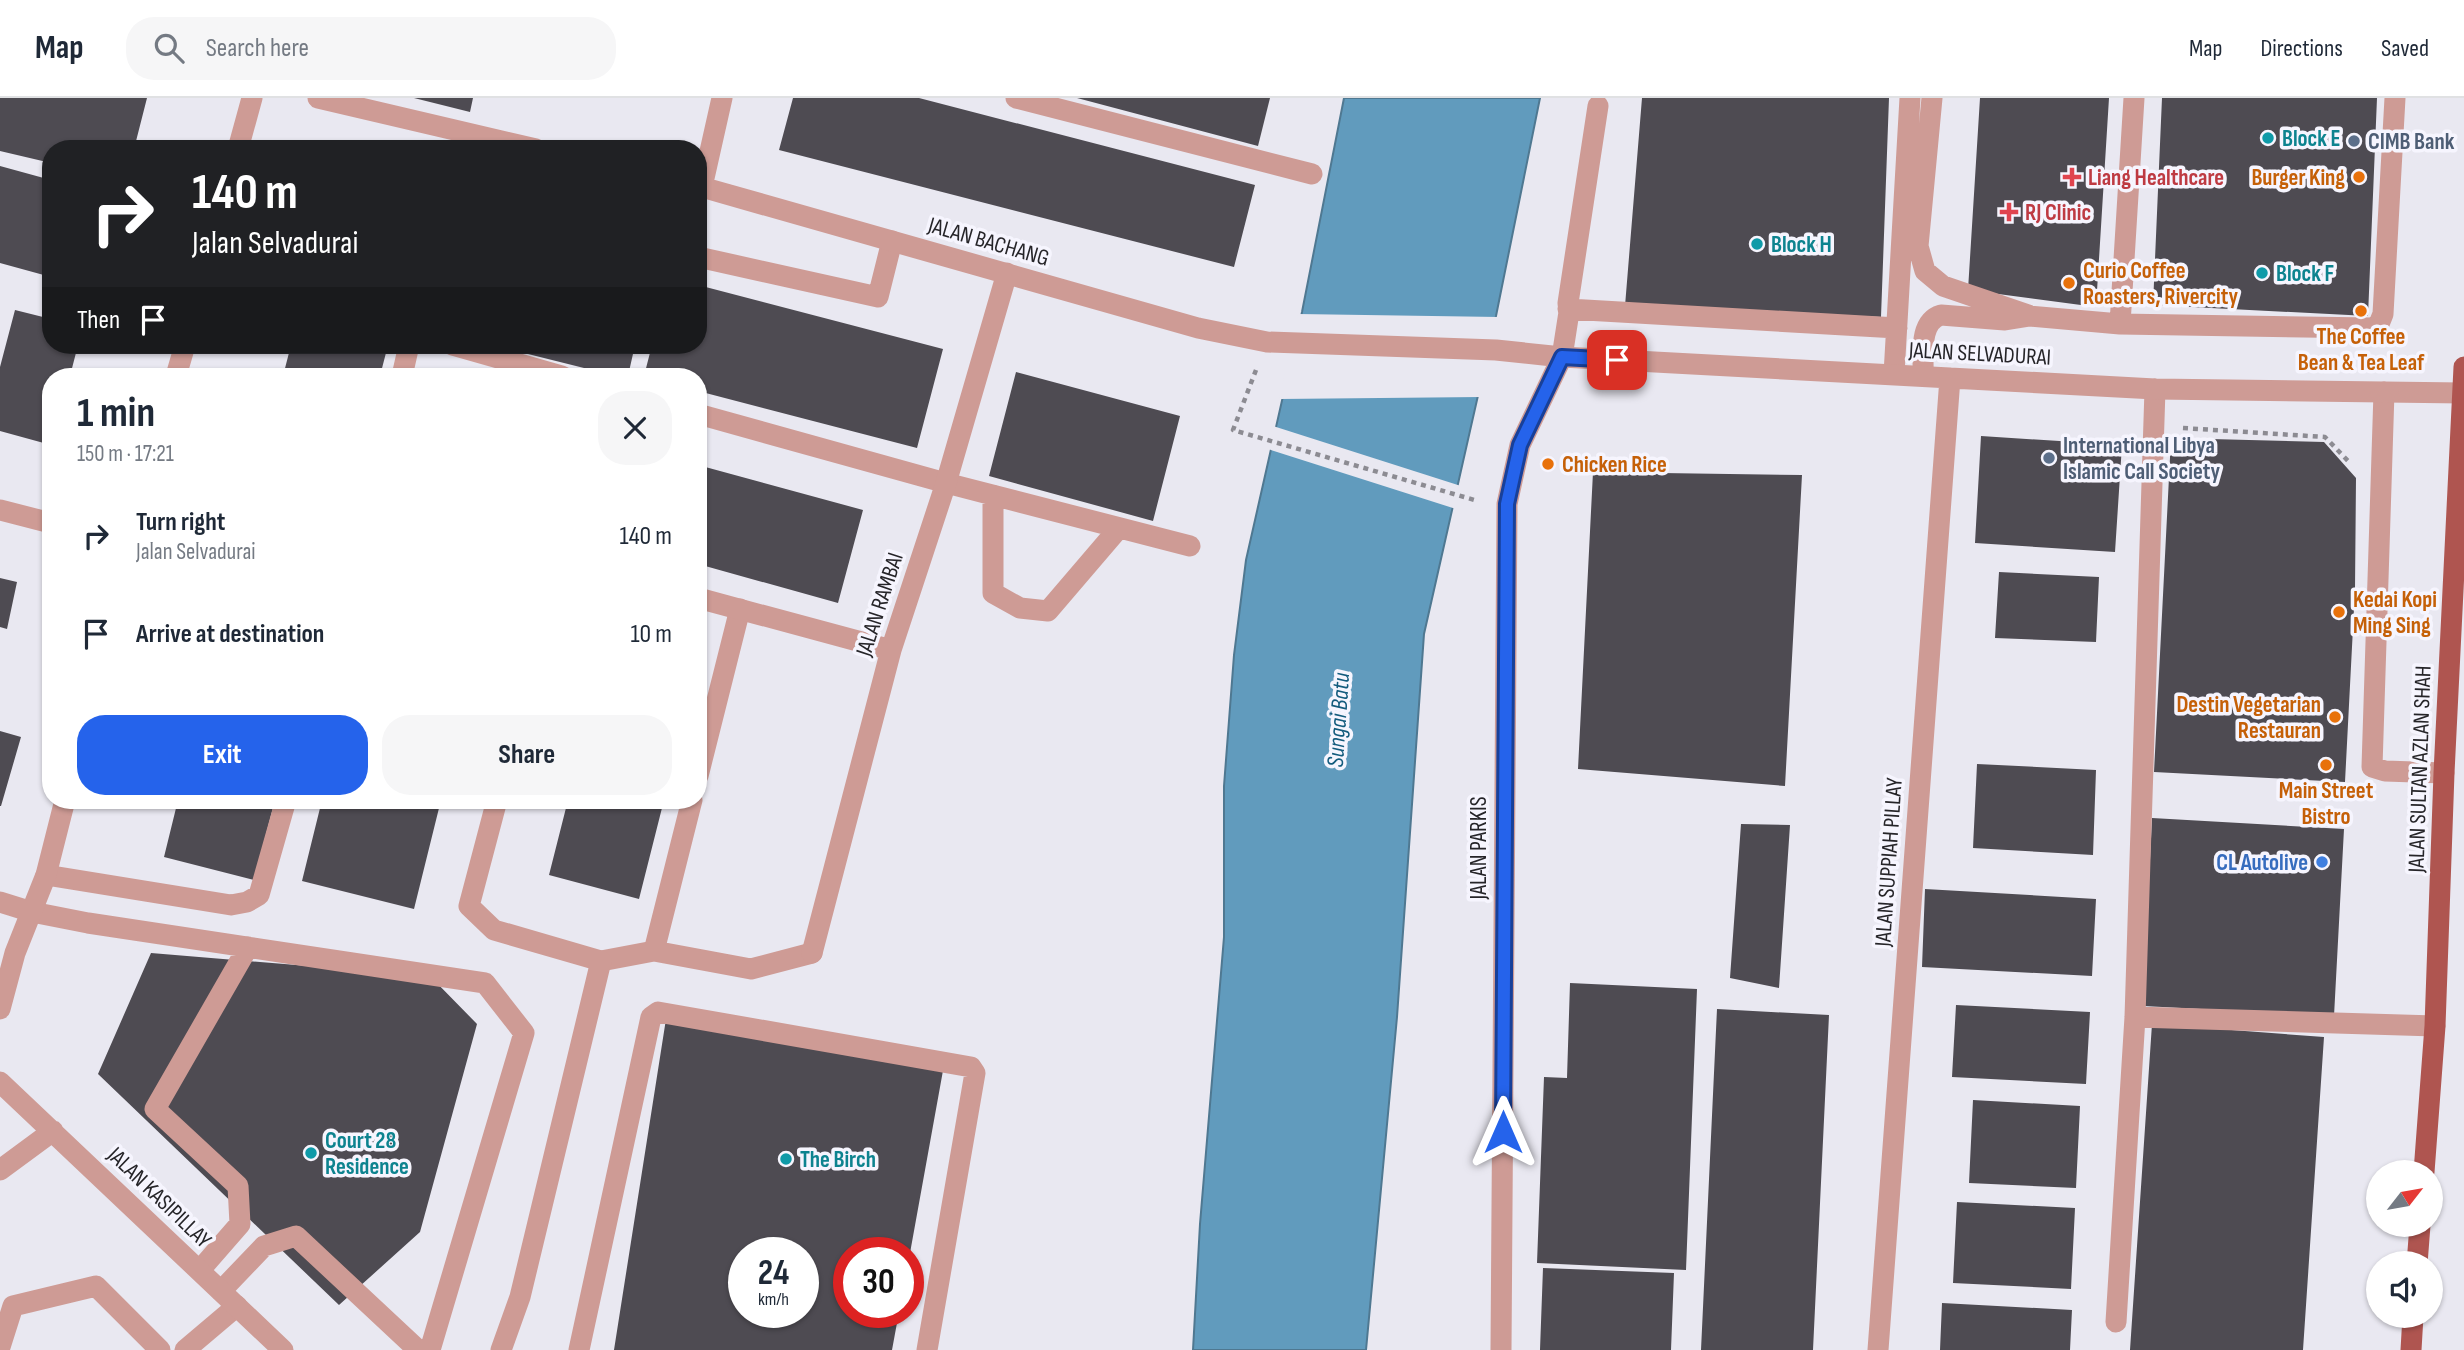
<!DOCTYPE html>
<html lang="en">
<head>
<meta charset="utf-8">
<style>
  :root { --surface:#fff; --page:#f6f6f7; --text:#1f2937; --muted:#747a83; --line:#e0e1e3; --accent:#2563eb }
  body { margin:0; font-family:"Sofia Sans Condensed",sans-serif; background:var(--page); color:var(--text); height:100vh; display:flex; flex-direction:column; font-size:26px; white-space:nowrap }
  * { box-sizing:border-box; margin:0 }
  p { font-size:23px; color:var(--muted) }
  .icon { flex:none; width:38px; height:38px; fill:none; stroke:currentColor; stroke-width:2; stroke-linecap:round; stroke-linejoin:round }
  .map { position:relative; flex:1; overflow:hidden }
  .panel { position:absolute; left:42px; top:270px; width:665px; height:441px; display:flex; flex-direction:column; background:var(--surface); border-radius:28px; box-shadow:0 2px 5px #0004 }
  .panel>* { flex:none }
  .top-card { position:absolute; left:42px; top:42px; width:665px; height:214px; border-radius:28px; box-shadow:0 2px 5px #0004; background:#202124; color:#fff; overflow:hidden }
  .needle { width:46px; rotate:59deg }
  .buttons { position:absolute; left:2366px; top:1062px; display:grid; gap:14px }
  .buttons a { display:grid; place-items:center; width:77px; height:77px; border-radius:50%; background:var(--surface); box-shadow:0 2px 5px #0004; font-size:35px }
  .speed { position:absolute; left:728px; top:1139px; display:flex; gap:14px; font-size:35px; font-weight:700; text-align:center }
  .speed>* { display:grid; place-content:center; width:91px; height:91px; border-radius:50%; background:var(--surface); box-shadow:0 2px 5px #0004; line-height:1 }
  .speed small { font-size:18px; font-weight:400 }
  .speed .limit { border:10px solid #d22; background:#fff; color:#111 }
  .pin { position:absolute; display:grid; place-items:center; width:60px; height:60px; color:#fff; margin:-30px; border-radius:14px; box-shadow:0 4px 10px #0006 }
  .me { position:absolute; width:77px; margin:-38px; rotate:0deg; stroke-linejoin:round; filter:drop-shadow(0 0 5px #0008) }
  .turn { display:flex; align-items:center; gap:24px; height:147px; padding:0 35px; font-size:32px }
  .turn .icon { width:91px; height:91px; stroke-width:2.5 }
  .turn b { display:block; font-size:49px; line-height:60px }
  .then { display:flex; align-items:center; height:66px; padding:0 35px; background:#0003; gap:14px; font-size:26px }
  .round { display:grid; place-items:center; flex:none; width:74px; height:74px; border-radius:28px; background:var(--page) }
  .head { display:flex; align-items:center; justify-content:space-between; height:119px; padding:0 35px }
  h1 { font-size:42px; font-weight:700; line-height:52px }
  .primary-button { display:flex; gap:14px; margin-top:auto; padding:14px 35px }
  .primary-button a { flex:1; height:80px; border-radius:28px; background:var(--accent); color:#fff; font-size:28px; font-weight:700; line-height:80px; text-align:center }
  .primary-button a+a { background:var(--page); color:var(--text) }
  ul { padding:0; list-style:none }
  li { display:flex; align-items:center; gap:21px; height:98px; padding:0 35px }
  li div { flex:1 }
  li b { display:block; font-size:26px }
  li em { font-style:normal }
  header { display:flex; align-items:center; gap:42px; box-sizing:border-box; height:98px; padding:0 35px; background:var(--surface); border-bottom:2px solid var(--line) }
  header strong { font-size:33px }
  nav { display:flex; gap:38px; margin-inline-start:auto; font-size:24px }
  .search { width:490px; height:63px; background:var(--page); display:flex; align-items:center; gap:18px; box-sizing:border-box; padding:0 24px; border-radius:28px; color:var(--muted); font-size:26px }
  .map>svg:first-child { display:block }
  .water { fill:#619bbd; stroke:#4f7891; stroke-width:2 }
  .pier { fill:#e9e8f1 }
  .building { fill:#4e4b52; fill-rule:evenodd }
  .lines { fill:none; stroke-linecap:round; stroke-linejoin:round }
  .path { stroke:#8c8b92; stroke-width:4.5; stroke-dasharray:5 5; stroke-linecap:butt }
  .lane { stroke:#ce9b95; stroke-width:21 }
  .street { stroke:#ce9b95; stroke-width:21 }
  .primary { stroke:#af5550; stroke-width:21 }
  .route-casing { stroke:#184099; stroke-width:18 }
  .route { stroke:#2563eb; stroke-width:12 }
  .culture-dot { fill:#0f9aa8; stroke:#f6f5fe; stroke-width:2.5 }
  .service-dot { fill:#5c6f8a; stroke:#f6f5fe; stroke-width:2.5 }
  .health-dot { fill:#e0444e; stroke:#f6f5fe; stroke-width:2.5 }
  .food-dot { fill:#e8710a; stroke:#f6f5fe; stroke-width:2.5 }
  .shop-dot { fill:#3f7fe0; stroke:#f6f5fe; stroke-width:2.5 }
  .labels { text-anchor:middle; stroke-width:7; stroke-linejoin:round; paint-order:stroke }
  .culture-label { font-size:23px; font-weight:bold; fill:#0d838f; stroke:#f6f5fe; text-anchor:start }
  .service-label { font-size:23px; font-weight:bold; fill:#4e5e75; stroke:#f6f5fe; text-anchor:start }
  .health-label { font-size:23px; font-weight:bold; fill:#be3a42; stroke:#f6f5fe; text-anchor:start }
  .food-label { font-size:23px; font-weight:bold; fill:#c56008; stroke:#f6f5fe; text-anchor:start }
  .street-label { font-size:23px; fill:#262529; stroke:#f6f5fe }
  .shop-label { font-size:23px; font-weight:bold; fill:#366cbe; stroke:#f6f5fe; text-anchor:end }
  .water-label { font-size:24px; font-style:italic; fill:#135b7d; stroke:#f6f5fe }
</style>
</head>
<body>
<header>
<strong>Map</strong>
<div class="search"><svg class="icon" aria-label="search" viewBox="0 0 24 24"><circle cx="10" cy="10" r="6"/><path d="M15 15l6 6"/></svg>Search here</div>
<nav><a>Map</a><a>Directions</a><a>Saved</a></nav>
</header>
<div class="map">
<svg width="2464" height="1252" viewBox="0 0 2464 1252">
  <rect width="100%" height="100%" fill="#e9e8f1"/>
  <path class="water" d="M1344 0H1540L1496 218 1424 536 1397 919 1366 1252H1193L1200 1126 1224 839V688L1234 557 1246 462 1302 214Z"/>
  <path class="pier" d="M1298 216 1499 219 1481 299 1279 301Z
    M1273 328 1461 388 1456 411 1268 351Z"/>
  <path class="building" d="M0 0H147L134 51H51V65L0 53Z
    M414 0H473L470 14Z
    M793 0H919L1255 87 1234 169 779 52Z
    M1077 0H1270L1258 48Z
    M1642 0H1889L1881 219 1625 208Z
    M1980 0H2109L2096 209 1968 192Z
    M2162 0H2377L2368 218 2153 207Z
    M0 68 51 82V179L0 165Z
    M698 187 943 251 917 350 698 293V278H644L652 247H698Z
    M15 212 51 221V247H78L70 278H51V347L0 333V269Z
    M291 247H388L380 278H283Z
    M492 247H635L628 278H616Z
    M1016 274 1180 318 1153 423 989 378Z
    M1981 338 2122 347 2115 454 1975 445Z
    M2171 340 2324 344 2356 380 2355 491 2345 684 2154 674Z
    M698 367 863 412 838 505 698 466Z
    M1593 374 1802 377 1785 688 1578 671Z
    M1999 474 2099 479 2096 544 1995 540Z
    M0 480 17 484 7 531 0 529Z
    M0 633 21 639 1 708H0Z
    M1977 666 2096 672 2093 757 1973 750Z
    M178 702H275L254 782 164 759Z
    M322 702H441L414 811 302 783Z
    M568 702H664L639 801 549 777Z
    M2152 720 2344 731 2334 918 2143 908Z
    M1741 726 1790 727 1779 890 1730 880Z
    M1925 791 2096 801 2092 878 1922 869Z
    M151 855 430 878 477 926 420 1134 339 1207 98 976Z
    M1570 885 1697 891 1686 1172 1537 1165 1544 979 1567 980Z
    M1956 907 2090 914 2086 986 1952 979Z
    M1717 911 1829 917 1813 1252H1701Z
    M666 921 944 967 910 1155H849V1214H899L892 1252H614ZM744 1155H803V1214H744Z
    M2152 926 2324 939 2303 1252H2130Z
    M1973 1002 2080 1008 2076 1090 1969 1085Z
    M1957 1104 2075 1110 2071 1191 1953 1185Z
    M1543 1170 1674 1175 1671 1252H1540Z
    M1942 1205 2072 1212 2070 1252H1940Z"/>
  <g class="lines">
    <path class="path" d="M1256 272 1233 332 1478 403
      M2183 330 2325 339 2351 366"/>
    <path class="lane" d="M1016 0 1312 76
      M1932 0 1918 148 1925 173 1943 188 2028 217
      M698 159 878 199 892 143
      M1568 211 1897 230
      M2120 226 2134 0
      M452 247 562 278
      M1562 259 1569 214 1568 205 1598 8
      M1894 276 1910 0
      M402 278 409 247
      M1923 278C1924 258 1918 224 1941 217L2005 222 2030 218 2120 226 2372 230 2379 226 2383 216 2395 0
      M2384 294 2372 669 2385 673 2444 675
      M698 316 946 385 1190 448
      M993 397V495L1020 510 1048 513 1119 430
      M698 678 740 511
      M46 777 231 807 247 804 259 797 286 702
      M32 814 88 825 485 885 524 935 430 1252
      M654 853 692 702
      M601 863 654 853 751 871 812 855
      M2135 919 2435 928
      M200 1172 240 1126 238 1088 155 1011 248 849
      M221 1193 264 1148 296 1138 418 1252
      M2116 1224 2135 919 2155 291
      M0 1249 13 1208 96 1188 160 1252
      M185 1252 237 1208
      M579 1252 651 919 658 914 971 969 975 975 927 1252"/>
    <path class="street" d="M318 0 536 51
      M238 51 252 0
      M698 88 1198 230 1267 244 1496 252 1562 259 2155 291 2463 295
      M702 89 722 0
      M176 278 185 247
      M0 412 51 425
      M698 500 891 552
      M497 702 469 808 494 832 601 863 520 1199 501 1252
      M0 804 32 814
      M812 855 891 552 946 385 1007 175
      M0 911 15 855 46 777 65 702
      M0 984 283 1252
      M0 1072 53 1033
      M1501 1252 1507 406 1520 347 1562 259
      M1878 1252 1950 280"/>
    <path class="primary" d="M2424 1074 2435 928 2444 675 2464 269
      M2417 1166 2420 1127
      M2411 1252 2413 1218"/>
  </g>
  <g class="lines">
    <g class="route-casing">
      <path id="route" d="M1503 1034 1507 406 1520 347 1562 259 1617 262"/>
    </g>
    <use href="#route" class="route"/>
  </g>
  <g class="culture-dot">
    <circle cx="2268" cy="40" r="7"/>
    <circle cx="1757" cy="146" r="7"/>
    <circle cx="2262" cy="175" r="7"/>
    <circle cx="311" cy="1055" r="7"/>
    <circle cx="786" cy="1061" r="7"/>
  </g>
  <g class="service-dot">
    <circle cx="2354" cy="43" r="7"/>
    <circle cx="2049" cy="360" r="7"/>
  </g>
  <g class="health-dot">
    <path d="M2068.5 68.5h7v7h7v7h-7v7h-7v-7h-7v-7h7z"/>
    <path d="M2005.5 103.5h7v7h7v7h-7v7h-7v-7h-7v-7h7z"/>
  </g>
  <g class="food-dot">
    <circle cx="2359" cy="79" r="7"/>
    <circle cx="2069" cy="185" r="7"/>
    <circle cx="2361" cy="213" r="7"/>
    <circle cx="1548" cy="366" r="7"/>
    <circle cx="2339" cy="514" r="7"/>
    <circle cx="2335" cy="619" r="7"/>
    <circle cx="2326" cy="667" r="7"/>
  </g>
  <circle class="shop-dot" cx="2322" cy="764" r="7"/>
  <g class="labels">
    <g class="culture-label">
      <text x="2282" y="48">Block E</text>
      <text x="1771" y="154">Block H</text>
      <text x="2276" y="183">Block F</text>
      <text x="325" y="1050">Court 28<tspan x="325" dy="26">Residence</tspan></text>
      <text x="800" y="1069">The Birch</text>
    </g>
    <g class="service-label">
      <text x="2368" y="51">CIMB Bank</text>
      <text x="2063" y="355">International Libya<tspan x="2063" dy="26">Islamic Call Society</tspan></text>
    </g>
    <g class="health-label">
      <text x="2088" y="87">Liang Healthcare</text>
      <text x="2025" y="122">RJ Clinic</text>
    </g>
    <g class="food-label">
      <text x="2345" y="87" text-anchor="end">Burger King</text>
      <text x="2083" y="180">Curio Coffee<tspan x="2083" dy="26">Roasters, Rivercity</tspan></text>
      <text x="2361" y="246" text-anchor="middle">The Coffee<tspan x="2361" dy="26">Bean &amp; Tea Leaf</tspan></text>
      <text x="1562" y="374">Chicken Rice</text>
      <text x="2353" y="509">Kedai Kopi<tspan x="2353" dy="26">Ming Sing</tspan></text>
      <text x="2321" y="614" text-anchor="end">Destin Vegetarian<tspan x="2321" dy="26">Restauran</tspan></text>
      <text x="2326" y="700" text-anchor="middle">Main Street<tspan x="2326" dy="26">Bistro</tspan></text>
    </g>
    <g class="street-label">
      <text transform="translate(989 143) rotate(16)" y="8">JALAN BACHANG</text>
      <text transform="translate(1980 255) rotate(3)" y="8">JALAN SELVADURAI</text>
      <text transform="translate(879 506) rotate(-72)" y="8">JALAN RAMBAI</text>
      <text transform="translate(2419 671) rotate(-88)" y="8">JALAN SULTAN AZLAN SHAH</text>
      <text transform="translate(1478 750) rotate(-90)" y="8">JALAN PARKIS</text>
      <text transform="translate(1888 764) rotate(-86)" y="8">JALAN SUPPIAH PILLAY</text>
      <text transform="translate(160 1099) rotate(44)" y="8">JALAN KASIPILLAY</text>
    </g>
    <g class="shop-label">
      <text x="2308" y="772">CL Autolive</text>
    </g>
    <g class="water-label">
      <text transform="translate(1338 622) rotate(-86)" y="8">Sungai Batu</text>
    </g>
  </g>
</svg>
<div class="buttons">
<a><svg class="needle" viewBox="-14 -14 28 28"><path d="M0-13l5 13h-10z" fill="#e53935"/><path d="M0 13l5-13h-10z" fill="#747a83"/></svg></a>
<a><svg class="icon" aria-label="sound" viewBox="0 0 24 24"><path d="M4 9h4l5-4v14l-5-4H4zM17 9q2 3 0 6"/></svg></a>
</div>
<div class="speed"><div>24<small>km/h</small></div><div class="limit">30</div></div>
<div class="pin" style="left:1617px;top:262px;background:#d93025"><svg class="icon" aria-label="arrive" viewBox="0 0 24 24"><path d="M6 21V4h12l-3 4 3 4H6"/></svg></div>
<svg class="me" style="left:1503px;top:1034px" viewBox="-20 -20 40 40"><path d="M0-17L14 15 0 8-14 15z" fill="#2563eb" stroke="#fff" stroke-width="4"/></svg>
<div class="top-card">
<div class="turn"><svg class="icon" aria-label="right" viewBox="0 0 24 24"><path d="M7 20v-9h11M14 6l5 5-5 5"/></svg><div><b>140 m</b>Jalan Selvadurai</div></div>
<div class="then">Then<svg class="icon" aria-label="arrive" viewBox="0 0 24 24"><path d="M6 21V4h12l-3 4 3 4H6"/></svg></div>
</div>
<section class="panel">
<div class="head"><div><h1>1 min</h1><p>150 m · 17:21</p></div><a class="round"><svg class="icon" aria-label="close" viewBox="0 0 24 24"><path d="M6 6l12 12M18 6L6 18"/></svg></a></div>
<ul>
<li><svg class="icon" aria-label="right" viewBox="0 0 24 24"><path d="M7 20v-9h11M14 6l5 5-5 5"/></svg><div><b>Turn right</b><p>Jalan Selvadurai</p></div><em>140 m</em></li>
<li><svg class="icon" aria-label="arrive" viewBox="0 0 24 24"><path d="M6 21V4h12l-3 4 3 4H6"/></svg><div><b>Arrive at destination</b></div><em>10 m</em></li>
</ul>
<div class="primary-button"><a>Exit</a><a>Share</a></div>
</section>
</div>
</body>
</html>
